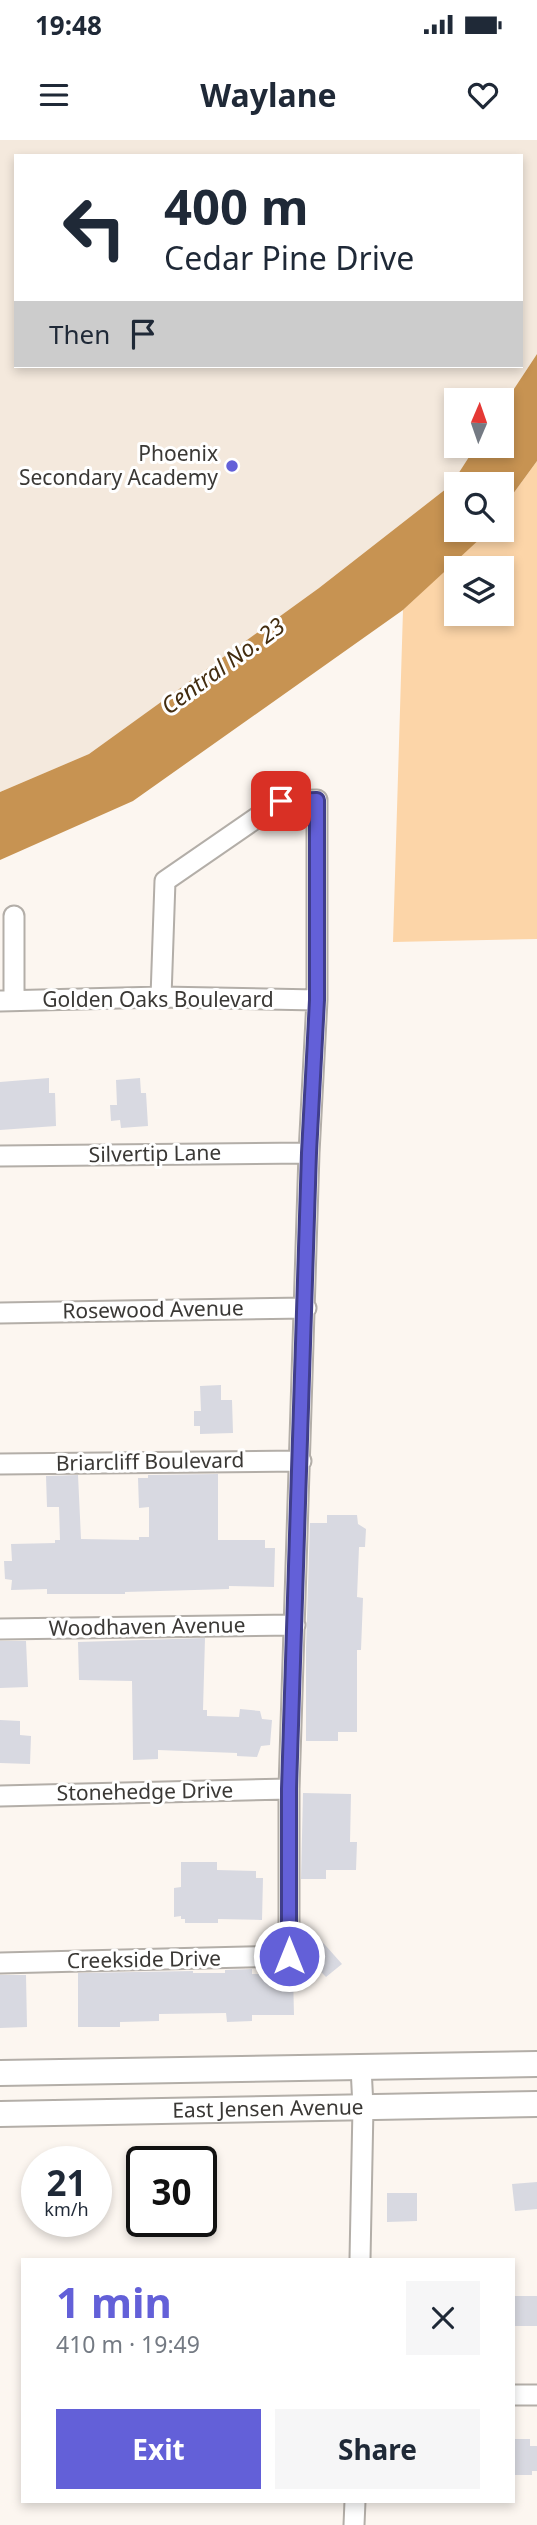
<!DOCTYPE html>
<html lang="en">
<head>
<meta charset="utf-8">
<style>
  :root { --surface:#fff; --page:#f6f6f7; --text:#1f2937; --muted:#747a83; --accent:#6360d8 }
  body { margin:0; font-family:"Noto Sans",sans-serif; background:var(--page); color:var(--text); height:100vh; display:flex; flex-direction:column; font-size:26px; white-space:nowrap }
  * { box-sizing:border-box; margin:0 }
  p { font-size:23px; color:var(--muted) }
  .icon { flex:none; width:38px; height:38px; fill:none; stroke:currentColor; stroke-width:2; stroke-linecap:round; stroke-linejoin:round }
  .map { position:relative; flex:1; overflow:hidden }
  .side { position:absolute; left:21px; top:2118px; width:494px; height:245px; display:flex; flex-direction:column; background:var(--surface); border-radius:0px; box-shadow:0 4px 10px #0003 }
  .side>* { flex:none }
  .guide { position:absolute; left:14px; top:14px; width:509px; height:214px; border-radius:0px; box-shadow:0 4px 10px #0003; background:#fff; color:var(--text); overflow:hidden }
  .needle { width:46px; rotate:2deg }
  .tools { position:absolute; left:444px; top:248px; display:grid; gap:14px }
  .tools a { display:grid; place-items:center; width:70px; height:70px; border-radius:0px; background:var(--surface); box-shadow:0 4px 10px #0003; font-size:35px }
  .speed { position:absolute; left:21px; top:2006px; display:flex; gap:14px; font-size:35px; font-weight:700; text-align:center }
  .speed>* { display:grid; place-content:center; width:91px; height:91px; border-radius:50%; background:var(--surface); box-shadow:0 4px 10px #0003; line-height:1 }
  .speed small { font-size:18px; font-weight:400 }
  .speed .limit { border:4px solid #111; border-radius:10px; background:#fff; color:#111 }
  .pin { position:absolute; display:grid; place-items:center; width:60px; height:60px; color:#fff; margin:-30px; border-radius:14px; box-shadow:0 4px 10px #0006 }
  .me { position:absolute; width:77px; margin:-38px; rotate:0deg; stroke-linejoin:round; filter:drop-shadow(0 0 5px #0008) }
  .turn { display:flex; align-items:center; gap:24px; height:147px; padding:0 35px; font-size:32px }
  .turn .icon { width:91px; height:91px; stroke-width:2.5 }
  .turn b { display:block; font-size:49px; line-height:60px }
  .then { display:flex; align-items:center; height:66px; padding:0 35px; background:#0003; gap:14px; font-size:26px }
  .round { display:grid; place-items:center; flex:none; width:74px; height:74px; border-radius:0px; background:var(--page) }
  .headline { display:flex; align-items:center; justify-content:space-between; height:119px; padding:0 35px }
  h1 { font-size:42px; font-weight:700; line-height:52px; color:var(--accent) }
  .cta { display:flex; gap:14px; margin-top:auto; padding:14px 35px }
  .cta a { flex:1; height:80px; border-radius:0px; background:var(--accent); color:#fff; font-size:28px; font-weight:700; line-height:80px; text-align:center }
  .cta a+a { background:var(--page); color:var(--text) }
  .status { display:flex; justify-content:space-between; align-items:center; height:49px; padding:0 35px; background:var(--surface); direction:ltr }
  .status svg { height:19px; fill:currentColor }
  header { display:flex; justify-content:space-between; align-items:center; height:91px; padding:0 35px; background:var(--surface); font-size:32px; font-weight:700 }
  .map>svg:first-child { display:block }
  .built { fill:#f4e9dd; fill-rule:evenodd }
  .green { fill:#fcd5a8; fill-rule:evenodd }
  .water { fill:#c79352 }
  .building { fill:#d8d9e1 }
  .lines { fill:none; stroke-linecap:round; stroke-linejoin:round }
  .minor-casing { stroke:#b3aea8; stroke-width:23 }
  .major-casing { stroke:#b3aea8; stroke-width:28 }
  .minor { stroke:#fff; stroke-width:19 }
  .major { stroke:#fff; stroke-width:24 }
  .route-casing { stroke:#403e8c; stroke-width:18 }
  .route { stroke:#6360d8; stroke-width:12 }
  .poi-dot { fill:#6360d8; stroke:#fff; stroke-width:2.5 }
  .labels { text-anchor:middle; stroke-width:6; stroke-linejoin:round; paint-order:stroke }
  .poi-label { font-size:21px; fill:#3a3835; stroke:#fff; text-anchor:end }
  .street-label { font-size:21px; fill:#3a3835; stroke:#fff }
  .water-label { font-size:23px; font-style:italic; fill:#432d10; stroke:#fff }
</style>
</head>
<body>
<div class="status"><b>19:48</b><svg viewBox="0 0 49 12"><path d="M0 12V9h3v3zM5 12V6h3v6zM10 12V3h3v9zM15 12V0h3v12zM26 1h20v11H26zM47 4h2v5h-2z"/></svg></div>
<header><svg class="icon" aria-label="menu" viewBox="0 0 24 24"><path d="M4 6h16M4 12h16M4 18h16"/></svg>Waylane<svg class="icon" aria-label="heart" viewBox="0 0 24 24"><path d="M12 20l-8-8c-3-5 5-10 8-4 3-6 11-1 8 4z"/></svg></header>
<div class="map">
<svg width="537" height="2385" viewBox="0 0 537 2385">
  <rect width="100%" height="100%" fill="#fcf6f0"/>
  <path class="built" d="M0 0H537V214L502 267V261H457V306H476L451 345 319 448 89 614 0 652ZM16 16H522V226H16Z"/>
  <path class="green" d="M537 321V799L393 802 403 470 487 390H502V369ZM457 429H502V474H457Z"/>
  <path class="water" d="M537 214V321L502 369V345H457V390H487L483 396 403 470 133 661 0 720V652L89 614 319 448 451 345 476 306H502V267Z"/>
  <path class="building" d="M49 938V953H55L56 986 0 990V942Z
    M140 938 141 953H146L148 986 121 988 120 980 111 981 110 965H117L116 940Z
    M221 1245V1260H232L233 1293 200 1294V1286H194V1271H201L200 1246Z
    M218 1334V1400H265V1408H275L274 1447 229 1446V1449L125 1452V1454H47V1449L11 1450 12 1440 5 1439 4 1421H12L11 1404 55 1403V1400H60L59 1367H47L46 1336 78 1335 81 1399 139 1400V1397H149V1367L139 1368 138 1338H148V1335Z
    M327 1375H357L358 1384 366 1389 365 1407H359L357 1457 363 1458 361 1510H357V1592H338V1601H306V1508L310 1383H327Z
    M205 1498 203 1570H207V1576L239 1577 240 1569 260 1571 262 1579 272 1580 270 1605 261 1606 257 1617 237 1616V1613L158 1610V1619L133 1620 132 1541 79 1540 78 1502Z
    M0 1501H26L28 1547 0 1548Z
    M0 1580 20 1581V1595L31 1596 30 1624 0 1623Z
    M303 1653 351 1654 350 1702H357L356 1730H326V1739H301Z
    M181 1722H217V1730L256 1731V1738H263L262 1780 218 1779V1783H185V1779H181V1776L174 1777V1748L181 1747Z
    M318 1797 342 1824 326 1837 302 1812Z
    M252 1829V1834L293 1835 294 1875H252V1881L227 1882 226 1873 159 1874V1881L120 1882V1887H78V1833L193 1831V1833H225V1830Z
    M0 1835H26L27 1887 0 1888Z
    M537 2042V2069L515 2071 512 2044Z
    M387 2053H417V2081L387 2082Z
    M513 2156H537V2186H513Z
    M513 2299H530V2306H537V2331H532V2335H513Z"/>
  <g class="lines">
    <g class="minor-casing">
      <path id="minor" d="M14 860V776
        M0 861 161 857 317 860
        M0 1016 309 1013
        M0 1173 306 1168
        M0 1324 301 1321
        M0 1489 295 1485
        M0 1656 289 1649
        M0 1823 289 1816V1649L309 1013 317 860V660L281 661 165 741 161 857
        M360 2119 363 1967 361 1927
        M513 2255H537
        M354 2385 355 2361"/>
    </g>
    <g class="major-casing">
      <g id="major">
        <path d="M0 1933 537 1924"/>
        <path id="s1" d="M0 1974 537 1964"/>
      </g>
    </g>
    <use href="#minor" class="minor"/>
    <use href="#major" class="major"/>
  </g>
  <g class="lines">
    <g class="route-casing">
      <path id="route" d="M281 661 317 660V860L309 1013 289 1649V1816"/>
    </g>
    <use href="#route" class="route"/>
  </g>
  <circle class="poi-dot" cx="232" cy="326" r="7"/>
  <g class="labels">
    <g class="poi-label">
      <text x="218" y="321">Phoenix<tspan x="218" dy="24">Secondary Academy</tspan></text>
    </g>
    <g class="street-label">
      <text x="158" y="867">Golden Oaks Boulevard</text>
      <text transform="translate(155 1014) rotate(-1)" y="7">Silvertip Lane</text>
      <text transform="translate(153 1170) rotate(-1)" y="7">Rosewood Avenue</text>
      <text transform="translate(150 1322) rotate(-1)" y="7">Briarcliff Boulevard</text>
      <text transform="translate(147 1487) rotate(-1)" y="7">Woodhaven Avenue</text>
      <text transform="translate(145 1652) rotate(-1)" y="7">Stonehedge Drive</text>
      <text transform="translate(144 1820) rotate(-1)" y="7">Creekside Drive</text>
      <text dy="7" stroke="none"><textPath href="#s1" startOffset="268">East Jensen Avenue</textPath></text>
    </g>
    <g class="water-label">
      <text transform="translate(223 526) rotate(-36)" y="8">Central No. 23</text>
    </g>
  </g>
</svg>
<div class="tools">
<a><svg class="needle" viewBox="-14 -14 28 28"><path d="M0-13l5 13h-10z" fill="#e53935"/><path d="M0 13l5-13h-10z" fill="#747a83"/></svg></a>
<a><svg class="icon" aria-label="search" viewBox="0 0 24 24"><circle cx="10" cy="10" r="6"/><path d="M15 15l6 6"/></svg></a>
<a><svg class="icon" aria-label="layers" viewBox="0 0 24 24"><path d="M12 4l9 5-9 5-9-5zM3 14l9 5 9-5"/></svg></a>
</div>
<div class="speed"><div>21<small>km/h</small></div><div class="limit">30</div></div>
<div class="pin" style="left:281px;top:661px;background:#d93025"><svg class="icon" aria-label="arrive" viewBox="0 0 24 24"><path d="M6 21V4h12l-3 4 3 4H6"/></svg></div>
<svg class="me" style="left:289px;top:1816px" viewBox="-20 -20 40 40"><circle r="17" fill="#6360d8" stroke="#fff" stroke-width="3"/><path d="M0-11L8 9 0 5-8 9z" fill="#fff"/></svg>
<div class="guide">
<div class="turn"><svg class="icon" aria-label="left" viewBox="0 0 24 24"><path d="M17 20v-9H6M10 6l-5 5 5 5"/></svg><div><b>400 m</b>Cedar Pine Drive</div></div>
<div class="then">Then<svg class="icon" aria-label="arrive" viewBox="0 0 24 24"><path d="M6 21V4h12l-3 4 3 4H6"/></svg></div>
</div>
<section class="side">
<div class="headline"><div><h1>1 min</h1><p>410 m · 19:49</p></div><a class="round"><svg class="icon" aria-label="close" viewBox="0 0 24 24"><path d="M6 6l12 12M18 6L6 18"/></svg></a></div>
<div class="cta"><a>Exit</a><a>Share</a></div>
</section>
</div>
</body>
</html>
